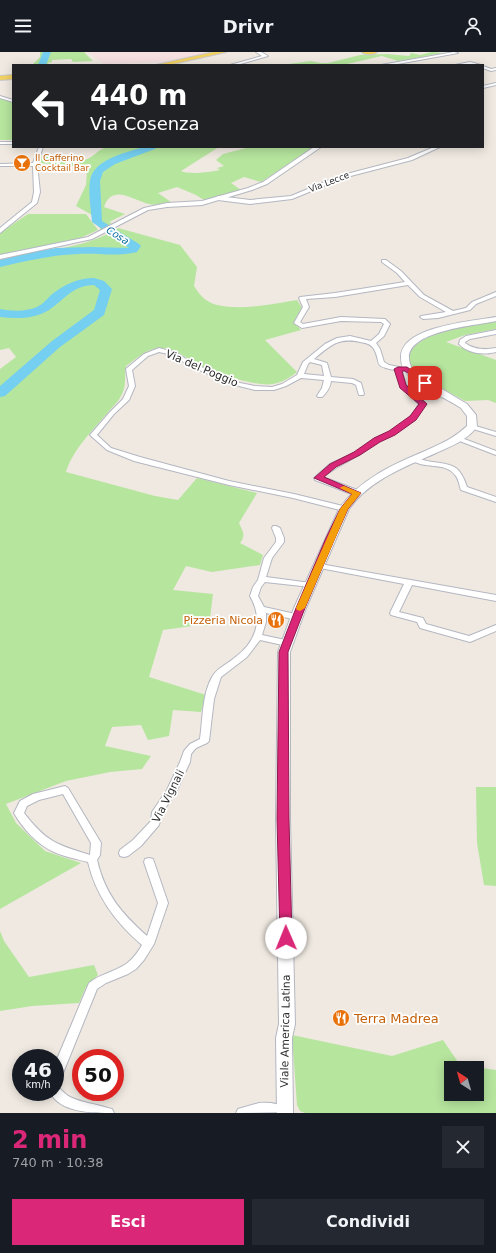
<!DOCTYPE html>
<html lang="it">
<head>
<meta charset="utf-8">
<style>
  :root { --surface:#171b24; --page:#242831; --text:#f1f3f6; --muted:#9ea1a6; --accent:#db2777 }
  body { margin:0; font-family:"DejaVu Sans",sans-serif; background:var(--page); color:var(--text); height:100vh; display:flex; flex-direction:column; font-size:15px; white-space:nowrap }
  * { box-sizing:border-box; margin:0 }
  p { font-size:13px; color:var(--muted) }
  .icon { flex:none; width:22px; height:22px; fill:none; stroke:currentColor; stroke-width:2; stroke-linecap:round; stroke-linejoin:round }
  .map { position:relative; height:1061px; overflow:hidden }
  .side { display:flex; flex-direction:column; background:var(--surface); flex:1 }
  .side>* { flex:none }
  .banner { position:absolute; left:12px; top:12px; width:472px; height:84px; border-radius:0px; box-shadow:0 2px 10px #0003; background:#202124; color:#fff; overflow:hidden }
  .needle { width:26px; rotate:323deg }
  .buttons { position:absolute; left:444px; top:1009px; display:grid; gap:8px }
  .buttons a { display:grid; place-items:center; width:40px; height:40px; border-radius:0px; background:var(--surface); box-shadow:0 2px 10px #0003; font-size:20px }
  .speed { position:absolute; left:12px; top:997px; display:flex; gap:8px; font-size:20px; font-weight:700; text-align:center }
  .speed>* { display:grid; place-content:center; width:52px; height:52px; border-radius:50%; background:var(--surface); box-shadow:0 2px 10px #0003; line-height:1 }
  .speed small { font-size:10px; font-weight:400 }
  .speed .limit { border:6px solid #d22; background:#fff; color:#111 }
  .pin { position:absolute; display:grid; place-items:center; width:34px; height:34px; color:#fff; margin:-17px; border-radius:8px; box-shadow:0 2px 6px #0006 }
  .me { position:absolute; width:44px; margin:-22px; rotate:359deg; stroke-linejoin:round; filter:drop-shadow(0 0 3px #0008) }
  .turn { display:flex; align-items:center; gap:14px; height:84px; padding:0 12px; font-size:18px }
  .turn .icon { width:52px; height:52px; stroke-width:2.5 }
  .turn b { display:block; font-size:28px; line-height:34px }
  .round { display:grid; place-items:center; flex:none; width:42px; height:42px; border-radius:0px; background:var(--page) }
  .overview { display:flex; align-items:center; justify-content:space-between; height:68px; padding:0 12px }
  h1 { font-size:24px; font-weight:800; line-height:30px; color:var(--accent) }
  .cta { display:flex; gap:8px; margin-top:auto; padding:8px 12px }
  .cta a { flex:1; height:46px; border-radius:0px; background:var(--accent); color:#fff; font-size:16px; font-weight:800; line-height:46px; text-align:center }
  .cta a+a { background:var(--page); color:var(--text) }
  header { display:flex; justify-content:space-between; align-items:center; height:52px; padding:0 12px; background:var(--surface); font-size:18px; font-weight:800 }
  .map>svg:first-child { display:block }
  .medical { fill:#f5dfe0 }
  .green { fill:#b6e59e; fill-rule:evenodd }
  .lines { fill:none; stroke-linecap:round; stroke-linejoin:round }
  .river { fill:#75cff0; fill-rule:evenodd }
  .minor-casing { stroke:#b4b7c1; stroke-width:2 }
  .tertiary-casing { stroke:#b4b7c1; stroke-width:2 }
  .secondary-casing { stroke:#b4b7c1; stroke-width:2 }
  .primary-casing { stroke:#c9c9c9; stroke-width:2 }
  .minor { fill:#fff; fill-rule:evenodd }
  .tertiary { fill:#fff; fill-rule:evenodd }
  .secondary { fill:#fff; fill-rule:evenodd }
  .primary { fill:#f2d163; fill-rule:evenodd }
  .route { fill:#db2777; stroke:#8e194d }
  .slow { fill:#f59e0b }
  .labels { text-anchor:middle; stroke-width:3.5; stroke-linejoin:round; paint-order:stroke }
  .far-food-label { font-size:9px; fill:#c56008; stroke:#fff; text-anchor:start }
  .far-street-label { font-size:9px; fill:#2e2e2e; stroke:#fff }
  .far-water-label { font-size:10px; font-style:italic; fill:#0d6fa3; stroke:#fff }
  .street-label { font-size:11px; fill:#2e2e2e; stroke:#fff }
  .food-label { font-size:11px; fill:#c56008; stroke:#fff; text-anchor:end }
  .near-food-label { font-size:13px; fill:#c56008; stroke:#fff; text-anchor:start }
</style>
</head>
<body>
<header><svg class="icon" aria-label="menu" viewBox="0 0 24 24"><path d="M4 6h16M4 12h16M4 18h16"/></svg>Drivr<svg class="icon" aria-label="person" viewBox="0 0 24 24"><circle cx="12" cy="8" r="4"/><path d="M4 21q1-7 8-7t8 7"/></svg></header>
<div class="map">
<svg width="496" height="1061" viewBox="0 0 496 1061">
  <rect width="100%" height="100%" fill="#efe9e1"/>
  <path class="medical" d="M88 0H215L165 10 104 12Z"/>
  <path class="green" d="M40 0H84L93 9 73 10 71 7 52 8V10L48 11 49 13H32L40 5Z
    M432 0 443 1 398 9 382 4 343 13H281L311 9 321 11H328L360 3 387 2 409 4 411 1 420 3Z
    M0 46 13 50V88H0Z
    M107 95H219L181 119C189 123 211 120 220 118L217 116 224 114 216 108 223 102 250 95H314L261 130 244 125 231 131 241 138 204 148 196 143 177 135 158 141 171 150C165 151 156 154 149 152 133 148 112 131 104 155L125 162 109 170 112 171 100 179V176L94 169 92 163 76 154 86 133 87 120 75 119V114L39 111 42 103C53 105 77 112 87 107 95 104 98 97 107 95Z
    M28 162H86L98 178 78 187 0 204V181Z
    M118 176 180 193 197 215 194 234C197 238 201 245 206 248 225 262 274 252 297 248L302 256 295 267V271L301 278 265 288 297 320C289 326 283 330 273 332 257 335 214 321 199 313 188 307 174 296 161 296 147 296 136 307 126 314 124 325 127 334 121 344 118 350 113 354 109 359 94 377 73 397 66 420L155 444 178 448 197 426 257 441 239 471C243 480 246 483 240 491L263 503 260 513 212 520 186 514 173 538 213 542 209 574H192L163 578 149 625 206 643 201 660 173 658 169 684 148 688 141 673 112 675 105 694 151 704 142 717 110 720 66 729 6 752 16 771 45 799 81 811 0 857V317L16 305 9 296 0 298V207C39 198 84 198 118 176Z
    M496 269V277L465 283 446 290 496 308V351L488 348 465 349 432 331 415 321 409 314 408 302C428 275 465 276 496 269Z
    M476 735H496V834L484 833 477 791Z
    M0 879 4 889 29 925 94 913 98 923 86 935 79 951 32 954 0 959Z
    M292 983 392 1004 443 988 460 1013 496 1018V1061H305L300 1059 297 1053ZM451 1016H477V1042H451Z"/>
  <g class="lines">
    <path class="river" d="M43 0H51L46 13H38Z
      M143 95H157L155 97 115 112 103 120 100 129 102 169 139 192 141 194 137 200C118 205 98 201 79 202 51 203 26 209 0 215V208L33 200 56 196 91 195 129 196 92 170C91 157 88 142 90 129 93 107 126 101 143 95Z
      M94 226 104 229 112 237 104 263 60 295 5 344 0 345V334L52 289 94 258 100 238 94 233C73 233 64 248 49 258 35 267 16 267 0 265V257C12 259 25 260 37 255 43 252 47 247 51 243 63 233 78 226 94 226Z"/>
    <g class="minor-casing">
      <path id="minor" d="M256 0H261L268 4 237 13H230L262 4Z
        M470 10 481 13H455Z
        M483 14 491 17 496 16V18L491 19 483 16Z
        M0 44 13 48V50L0 46Z
        M0 90H13V92H0Z
        M39 95H43L37 112 40 140 37 151 0 181V176L32 150 34 140 33 114H0V112L33 111Z
        M434 95H440L412 108 343 126 292 147 250 152 218 148 215 146 218 144 250 148 291 144 339 124 408 106Z
        M382 208H386L401 219 424 243 453 259 466 256 472 250 496 240V244L476 252 470 258 438 266 423 267 420 265 421 264 446 260 420 245 408 233 335 245 306 247 309 255 300 270 303 272 341 265 385 267 390 272 384 284 376 291 380 297 384 310 389 313 404 316V318L402 319 406 333 426 352 415 367 406 374 394 382 379 389 359 403 336 416 323 425 360 439 361 441 360 443H354L315 428 314 426 330 412 355 401 375 387 390 380 402 372 411 365 419 352 401 335 395 318C372 314 382 312 374 297 371 292 366 291 360 290 338 285 330 294 314 307L327 311 331 325 353 327 361 331 364 342 363 343H359L356 333 352 331 331 329C330 336 327 340 322 345H318L317 344 322 336 324 328 301 326 286 334 274 338H255L231 332 188 313 173 303 159 300 148 304 132 318 135 334 129 348 114 362 97 383 111 396 140 405 229 429 294 442 347 455 348 457 347 459H344L293 446 229 433 134 409 107 398 90 383 110 360 123 347 129 334 126 317 127 316 144 302 159 296 177 301 192 311 235 330 255 334 272 335 282 332 297 323 303 310 325 292 337 286 350 284 371 289 379 282 384 272 381 270 341 269 302 276 294 271 303 255 299 246 300 245 335 241 405 230 397 221 382 210ZM310 310 322 313 324 324 304 322 308 312Z
        M496 278V282L470 287 465 290V291C475 298 485 298 496 296V300C483 303 469 302 459 292L460 288 466 284Z
        M472 373 496 380V384L470 376 469 375Z
        M459 385 496 399V403L457 388 456 387 457 386Z
        M411 405C417 405 422 408 427 409 450 413 459 410 467 435L496 445V450L461 438C459 433 459 427 455 423 445 409 423 418 410 407Z
        M273 474H276L280 476 284 486V490L272 506 266 525 311 531 315 533 311 535 265 530 261 535 258 544 264 555 300 563 301 565 297 568 266 561V570L262 583 290 589 291 591 287 594 260 588 247 605 221 625 214 647 209 689 207 691 196 696 191 702 190 710 176 740 162 761 159 773 141 794 128 804 124 805 120 804 119 801 120 798 133 788 151 769 152 760 167 738 180 710 184 699 190 692 200 687C203 666 202 643 212 625 217 616 226 613 233 607 256 591 264 568 250 544L253 535 258 528 264 506 276 490V486L272 476Z
        M317 512H320L496 543V549L412 533 399 560 423 566 426 572 469 584 496 573V579L470 590 420 576 417 570 391 563 390 561 404 532 320 516H317L316 514Z
        M65 734 68 736 101 791 100 803 97 808C105 842 121 861 147 884L158 851 144 810 145 807 149 806 153 807 154 810 168 851 154 892 144 908 136 917 128 922 106 931 97 937 61 1026 59 1030 55 1031V1012L89 931C100 922 114 920 126 912 133 907 138 900 142 893 116 871 96 844 88 810 77 807 65 805 54 800 38 793 23 777 14 761L20 749 33 742ZM63 742 91 791 90 803C55 792 47 790 24 761L27 754 39 748Z
        M55 1034C61 1036 64 1042 70 1045 82 1051 96 1052 108 1056L112 1057 114 1061C93 1061 60 1061 50 1040H55Z
        M259 1051C269 1050 280 1052 289 1056L291 1060 236 1061 238 1057Z"/>
    </g>
    <g class="tertiary-casing">
      <path id="tertiary" d="M454 0 458 1 392 13H381Z
        M496 31V33L483 36V34Z
        M314 95H321L267 132 252 138 202 153 167 155 148 158 92 187 0 207V203L88 185 144 156 167 151 202 149 248 136 263 130Z"/>
    </g>
    <g class="secondary-casing">
      <path id="secondary" d="M496 265V269C474 274 385 280 415 321L467 352 476 363 477 375C466 389 451 394 436 401 405 415 369 428 349 457L306 556 290 600V767L295 972 292 986 293 1061H277L276 986 279 972 276 767 278 600 294 556 339 457C360 427 392 413 425 399 442 391 453 387 467 374V364L461 356C445 345 421 337 409 324 403 318 401 313 401 305 401 274 474 269 496 265Z"/>
    </g>
    <g class="primary-casing">
      <path id="primary" d="M214 0H226L168 13H156Z
        M362 0H377C374 3 365 3 362 0Z
        M13 23V27L0 28V24Z"/>
    </g>
    <use href="#minor" class="minor"/>
    <use href="#tertiary" class="tertiary"/>
    <use href="#secondary" class="secondary"/>
    <use href="#primary" class="primary"/>
  </g>
  <path class="route" d="M407 315 429 331 427 332H422L405 319H402L406 333 427 352 416 368 395 383 380 390 360 403 336 415 324 425 361 441 348 457 335 486 305 556 288 600 289 767 292 886 290 890 286 891 282 890 280 886 277 767 279 600 296 556 326 486 340 457 352 442 314 426 330 412 354 400 374 386 389 379 410 364 419 352 400 336 394 317 398 315Z"/>
  <path class="slow" d="M344 434 361 441 348 457 305 556 300 559 297 558 296 556 340 457 352 442 340 436 341 435Z"/>
  <defs>
    <g id="bar-disc" transform="scale(0.9)"><circle r="9.5" fill="#e8710a" stroke="#fff"/><path d="M-6-5H6L.8 .8V4.5H3.5V6h-7V4.5H-.8V.8Z" fill="#fff"/></g>
    <g id="restaurant-disc" transform="scale(0.9)"><circle r="9.5" fill="#e8710a" stroke="#fff"/><path d="M-5-6h1v4h1v-4h1v4h1v-4h1v5L-1.5 .5V6h-2V.5L-5-1ZM5-6V6H3V1.5H1.5Q1.5-4 5-6Z" fill="#fff"/></g>
  </defs>
  <g fill-rule="evenodd">
    <use href="#bar-disc" x="22" y="111"/>
    <use href="#restaurant-disc" x="276" y="568"/>
    <use href="#restaurant-disc" x="341" y="966"/>
  </g>
  <g class="labels">
    <g class="far-food-label">
      <text x="35" y="109">Il Cafferino<tspan x="35" dy="10">Cocktail Bar</tspan></text>
    </g>
    <g class="far-street-label">
      <text transform="translate(329 130) rotate(-21)" y="3">Via Lecce</text>
    </g>
    <g class="far-water-label">
      <text transform="translate(118 183) rotate(33)" y="4">Cosa</text>
    </g>
    <g class="street-label">
      <text transform="translate(202 316) rotate(23)" y="4">Via del Poggio</text>
      <text transform="translate(168 744) rotate(-63)" y="4">Via Vignali</text>
      <text transform="translate(285 979) rotate(-89)" y="4">Viale America Latina</text>
    </g>
    <g class="food-label">
      <text x="263" y="572">Pizzeria Nicola</text>
    </g>
    <g class="near-food-label">
      <text x="354" y="971">Terra Madrea</text>
    </g>
  </g>
</svg>
<div class="buttons">
<a><svg class="needle" viewBox="-14 -14 28 28"><path d="M0-13l5 13h-10z" fill="#e53935"/><path d="M0 13l5-13h-10z" fill="#9ea1a6"/></svg></a>
</div>
<div class="speed"><div>46<small>km/h</small></div><div class="limit">50</div></div>
<div class="pin" style="left:425px;top:331px;background:#d93025"><svg class="icon" aria-label="arrive" viewBox="0 0 24 24"><path d="M6 21V4h12l-3 4 3 4H6"/></svg></div>
<svg class="me" style="left:286px;top:886px" viewBox="-20 -20 40 40"><circle r="19" fill="#fff"/><path d="M0-13L10 11 0 6-10 11z" fill="#db2777"/></svg>
<div class="banner">
<div class="turn"><svg class="icon" aria-label="left" viewBox="0 0 24 24"><path d="M17 20v-9H6M10 6l-5 5 5 5"/></svg><div><b>440 m</b>Via Cosenza</div></div>
</div>
</div>
<section class="side">
<div class="overview"><div><h1>2 min</h1><p>740 m · 10:38</p></div><a class="round"><svg class="icon" aria-label="close" viewBox="0 0 24 24"><path d="M6 6l12 12M18 6L6 18"/></svg></a></div>
<div class="cta"><a>Esci</a><a>Condividi</a></div>
</section>
</body>
</html>
